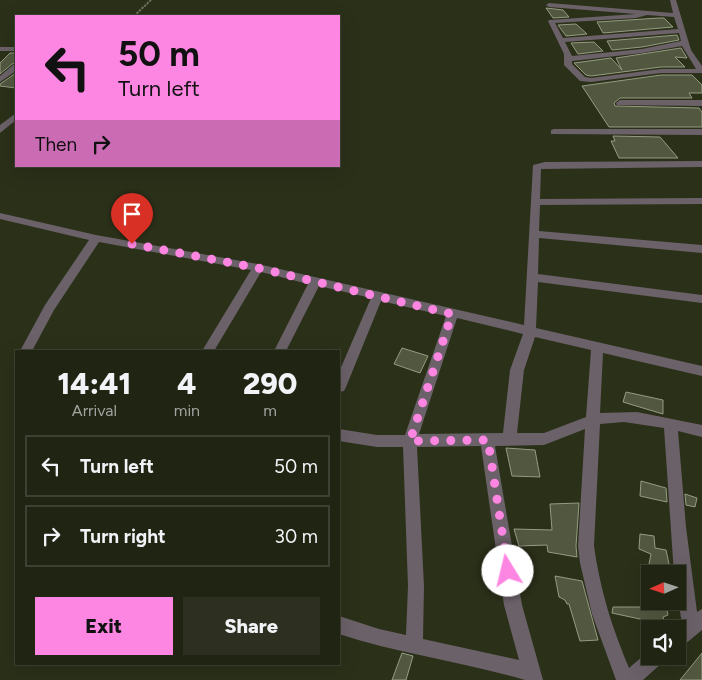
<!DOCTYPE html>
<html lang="en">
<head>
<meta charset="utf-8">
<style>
  :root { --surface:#202413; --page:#2d3021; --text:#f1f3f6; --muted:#a2a4a0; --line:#3d4133; --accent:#fd86e2 }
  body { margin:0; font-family:Figtree,sans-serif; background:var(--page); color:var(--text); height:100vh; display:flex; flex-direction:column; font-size:19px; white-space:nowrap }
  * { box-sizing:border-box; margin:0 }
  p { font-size:16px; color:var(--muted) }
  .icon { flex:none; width:28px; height:28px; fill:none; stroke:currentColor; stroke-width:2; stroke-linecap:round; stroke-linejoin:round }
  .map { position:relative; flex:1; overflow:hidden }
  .panel { position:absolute; left:15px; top:350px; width:325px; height:315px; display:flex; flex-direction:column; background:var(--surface); border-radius:0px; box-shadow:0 5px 20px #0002,0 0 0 1px var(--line) }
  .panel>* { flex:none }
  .hud { position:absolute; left:15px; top:15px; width:325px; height:152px; border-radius:0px; box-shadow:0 5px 20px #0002,0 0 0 1px var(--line); background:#fd86e2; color:#111; overflow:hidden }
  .needle { width:32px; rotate:267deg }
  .fabs { position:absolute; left:641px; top:565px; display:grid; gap:10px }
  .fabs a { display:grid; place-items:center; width:45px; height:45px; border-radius:0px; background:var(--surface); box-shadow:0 5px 20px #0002,0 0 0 1px var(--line); font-size:25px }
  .pin { position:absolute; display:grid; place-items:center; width:42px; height:42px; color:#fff; margin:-51px -21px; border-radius:50% 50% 50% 0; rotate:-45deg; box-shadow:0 0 5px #0007 }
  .pin .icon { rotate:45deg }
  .me { position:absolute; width:55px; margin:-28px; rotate:351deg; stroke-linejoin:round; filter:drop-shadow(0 0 4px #0008) }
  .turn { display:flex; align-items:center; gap:18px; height:105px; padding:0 20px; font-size:22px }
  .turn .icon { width:65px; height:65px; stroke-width:2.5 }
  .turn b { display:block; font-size:35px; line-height:42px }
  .then { display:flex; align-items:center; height:48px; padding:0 20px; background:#0003; gap:10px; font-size:19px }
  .eta { display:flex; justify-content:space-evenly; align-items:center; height:85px; text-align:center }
  .eta b { font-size:30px; font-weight:800; line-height:35px }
  .cta { display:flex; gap:10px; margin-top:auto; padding:10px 20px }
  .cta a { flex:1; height:58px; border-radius:0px; background:var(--accent); color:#111; font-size:20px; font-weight:800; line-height:58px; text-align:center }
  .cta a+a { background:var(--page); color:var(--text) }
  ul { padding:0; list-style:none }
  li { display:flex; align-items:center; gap:15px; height:62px; margin:0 10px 8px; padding:0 10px; border:2px solid var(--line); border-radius:0px }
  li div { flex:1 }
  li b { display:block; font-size:19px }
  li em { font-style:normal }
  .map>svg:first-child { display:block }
  .building { fill:#525840; stroke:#959c82 }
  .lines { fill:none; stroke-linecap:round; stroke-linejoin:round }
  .path { stroke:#6d725f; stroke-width:2; stroke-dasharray:2.5 1; stroke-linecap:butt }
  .minor { fill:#6b6168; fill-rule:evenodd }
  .route { stroke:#fd86e2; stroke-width:9; stroke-dasharray:0 16.2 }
</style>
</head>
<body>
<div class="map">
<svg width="702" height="680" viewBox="0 0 702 680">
  <rect width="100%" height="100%" fill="#2b3019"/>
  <path class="building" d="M546 8 563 10 569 17 553 18Z
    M659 18H664L673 27 603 33 597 22Z
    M576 24 587 34 566 36 558 25Z
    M677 35 679 40 642 47 612 50 607 41Z
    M594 42 603 51 578 54 571 43Z
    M681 48 687 58 675 57 685 67H661L591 76 586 75 574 63 611 58 622 70 616 58Z
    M10 53H16V63L12 64 0 74V63Z
    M16 73V88L0 86V84Z
    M661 75H692L702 85V93H689L692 98H620L614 103 615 106 699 108 702 112V127H609L582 86Z
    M613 136 660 137 678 158H619L611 141H615Z
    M402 348 428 356 420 373 394 364Z
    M626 392 663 400V414L623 402Z
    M506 448 535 450 540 477 512 476Z
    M641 481 666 488 667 502 640 496Z
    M685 494 697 498 695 507 686 505Z
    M579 503 576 546 577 557 548 552 547 545 519 546 514 529 552 530 550 504Z
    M640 534 654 536 655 548 666 550 671 573 648 569 651 554 639 549Z
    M555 576 582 581 598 640 580 641 569 604H567L565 600 559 597Z
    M642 601H665L668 615 663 617 667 629H651L649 621 612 613 613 607H643Z
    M402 653 413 656 406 680H392Z
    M702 653V680H680Z"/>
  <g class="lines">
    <path class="path" d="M134 16 151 0"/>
    <path class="minor" d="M670 0H676L691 50 702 66V73H661L591 82 580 81 564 65V54L548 21 549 20 636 14 549 7 546 5 549 3 673 13ZM647 15 674 17 678 29 563 38 555 23 636 18ZM679 33 681 41 642 49 572 56 565 42ZM682 46 696 69H661L591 78 585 77 572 64V61L642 53Z
      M0 47H16V51H0Z
      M13 65H16V71L0 82V76Z
      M620 100H702V106L617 105 616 103Z
      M16 113V120L0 133V125Z
      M554 129H702V135L551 134V130Z
      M702 161V167L541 169 540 199 702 198V204L540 205 539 231 702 245V253L539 238 538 274 702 295V303L538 282 536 328 702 366V376L603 353 600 413 637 412 702 425V437L678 431 686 527 697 612 702 609V630L684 645 678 648 676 629 682 624 678 599V574H674L664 428 624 422 600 424 594 546C600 589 612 628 629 668L650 650V656H666L663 662 643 680H616L592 614 580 563 578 546 585 429 544 445 495 446 522 605 543 680H525C464 662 400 654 339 634V616L379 629 406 635 408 586 403 447H377L339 441V429L377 435H405L446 316 381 301 346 387 344 391 339 392V372L371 298 319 286 286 351H274L308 284 261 272 214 351H202L251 270 99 242 54 310 32 351H20L45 305 89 240 0 219V213L96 235 258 264 524 325 533 165 545 162ZM457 318 523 334 510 370 503 433 419 434ZM535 337 591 350 586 417 544 433H517L524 370ZM481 446 504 605 519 660 423 639 424 586 417 447Z"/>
  </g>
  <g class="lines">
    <path class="route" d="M132 244 258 268 452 314 410 441 488 440 508 571"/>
  </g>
</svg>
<div class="fabs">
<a><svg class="needle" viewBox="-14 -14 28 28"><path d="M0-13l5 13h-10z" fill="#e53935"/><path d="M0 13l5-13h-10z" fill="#a2a4a0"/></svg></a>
<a><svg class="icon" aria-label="sound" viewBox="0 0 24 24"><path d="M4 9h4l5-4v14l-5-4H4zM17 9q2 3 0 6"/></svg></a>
</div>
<div class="pin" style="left:132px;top:244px;background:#d93025"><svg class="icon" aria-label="arrive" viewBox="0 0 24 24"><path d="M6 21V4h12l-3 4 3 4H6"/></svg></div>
<svg class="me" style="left:508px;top:571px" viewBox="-20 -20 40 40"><circle r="19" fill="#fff"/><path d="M0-13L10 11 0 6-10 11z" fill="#fd86e2"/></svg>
<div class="hud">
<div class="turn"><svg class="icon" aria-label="left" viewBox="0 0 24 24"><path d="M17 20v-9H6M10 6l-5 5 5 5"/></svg><div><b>50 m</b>Turn left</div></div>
<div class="then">Then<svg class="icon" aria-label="right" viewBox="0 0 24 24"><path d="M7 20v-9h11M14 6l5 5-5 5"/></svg></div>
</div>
<section class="panel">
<div class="eta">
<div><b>14:41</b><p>Arrival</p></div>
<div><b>4</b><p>min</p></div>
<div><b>290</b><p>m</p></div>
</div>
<ul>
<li><svg class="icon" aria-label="left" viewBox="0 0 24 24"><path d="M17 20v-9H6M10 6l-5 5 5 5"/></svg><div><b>Turn left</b></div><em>50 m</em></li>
<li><svg class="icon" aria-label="right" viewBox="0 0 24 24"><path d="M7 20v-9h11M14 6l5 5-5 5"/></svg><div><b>Turn right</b></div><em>30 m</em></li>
</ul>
<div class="cta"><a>Exit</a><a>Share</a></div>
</section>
</div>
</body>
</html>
